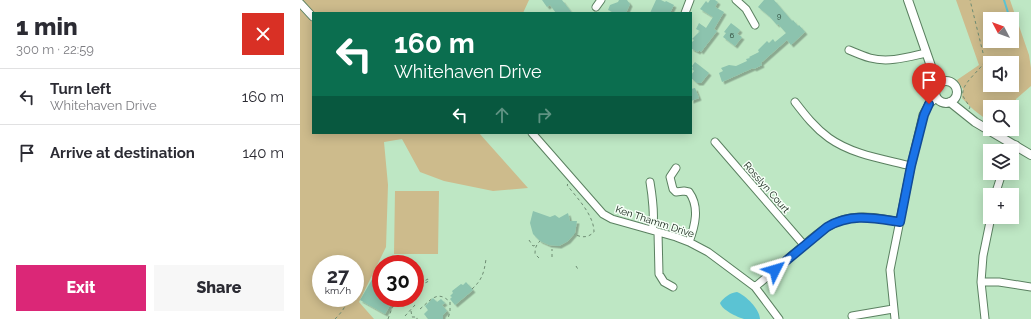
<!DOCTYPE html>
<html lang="en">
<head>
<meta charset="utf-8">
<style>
  :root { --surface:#fff; --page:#f7f7f7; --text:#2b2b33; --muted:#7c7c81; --line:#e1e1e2; --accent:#db2777 }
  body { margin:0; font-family:Raleway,sans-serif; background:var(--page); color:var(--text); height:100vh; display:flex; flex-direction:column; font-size:15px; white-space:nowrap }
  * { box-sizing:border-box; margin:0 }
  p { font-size:13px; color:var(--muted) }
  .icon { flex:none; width:22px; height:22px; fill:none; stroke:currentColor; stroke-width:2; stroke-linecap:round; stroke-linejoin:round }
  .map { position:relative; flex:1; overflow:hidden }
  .panel { display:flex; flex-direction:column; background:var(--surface); width:300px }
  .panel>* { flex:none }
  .banner { position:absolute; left:12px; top:12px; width:380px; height:122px; border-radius:0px; box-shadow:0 2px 10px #0003; background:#0b6e4f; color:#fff; overflow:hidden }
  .needle { width:26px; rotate:311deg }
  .buttons { position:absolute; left:683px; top:12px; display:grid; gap:8px }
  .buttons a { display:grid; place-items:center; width:36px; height:36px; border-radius:0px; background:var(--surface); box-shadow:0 2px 10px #0003; font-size:20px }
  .speed { position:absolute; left:12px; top:255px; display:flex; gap:8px; font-size:20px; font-weight:700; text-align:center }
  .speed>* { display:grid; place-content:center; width:52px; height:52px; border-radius:50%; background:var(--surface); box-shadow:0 2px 10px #0003; line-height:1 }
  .speed small { font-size:10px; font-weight:400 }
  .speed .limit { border:6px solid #d22; background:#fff; color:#111 }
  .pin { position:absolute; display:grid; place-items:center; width:34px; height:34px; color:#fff; margin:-41px -17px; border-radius:50% 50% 50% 0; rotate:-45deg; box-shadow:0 0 4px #0007 }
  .pin .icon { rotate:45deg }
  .me { position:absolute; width:44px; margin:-22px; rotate:50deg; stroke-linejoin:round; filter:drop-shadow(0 0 3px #0008) }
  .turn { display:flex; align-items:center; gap:14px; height:84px; padding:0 16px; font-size:18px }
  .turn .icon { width:52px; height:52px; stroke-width:2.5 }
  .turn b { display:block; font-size:28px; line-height:34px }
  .lanes { display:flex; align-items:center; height:38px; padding:0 16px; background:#0003; justify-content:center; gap:20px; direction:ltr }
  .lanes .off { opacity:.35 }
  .round { display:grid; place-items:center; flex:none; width:42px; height:42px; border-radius:0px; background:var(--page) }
  .headline { display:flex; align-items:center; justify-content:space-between; height:68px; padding:0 16px }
  h1 { font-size:24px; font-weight:800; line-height:30px }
  .primary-button { display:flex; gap:8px; margin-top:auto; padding:8px 16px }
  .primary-button a { flex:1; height:46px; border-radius:0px; background:var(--accent); color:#fff; font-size:16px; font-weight:800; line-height:46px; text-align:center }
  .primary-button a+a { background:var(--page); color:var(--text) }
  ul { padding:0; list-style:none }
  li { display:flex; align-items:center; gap:12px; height:56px; padding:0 16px; border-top:1px solid var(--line) }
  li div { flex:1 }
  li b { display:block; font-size:15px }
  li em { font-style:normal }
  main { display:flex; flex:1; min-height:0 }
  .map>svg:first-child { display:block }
  .green { fill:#cdbb8c; fill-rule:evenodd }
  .water { fill:#5bc3d3 }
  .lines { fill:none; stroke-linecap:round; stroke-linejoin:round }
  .stream { stroke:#5bc3d3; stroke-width:2 }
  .building { fill:#8cc3ae; filter:url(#shadow) }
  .minor-casing { stroke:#5a8060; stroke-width:9 }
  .tertiary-casing { stroke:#5a8060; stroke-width:10 }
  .path { stroke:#6e8c73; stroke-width:1; stroke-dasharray:3 3; stroke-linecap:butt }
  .minor { stroke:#fff; stroke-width:7 }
  .tertiary { stroke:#fff; stroke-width:8 }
  .route-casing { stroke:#114b97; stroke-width:10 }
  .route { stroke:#1a73e8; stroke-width:7 }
  .labels { text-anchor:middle; stroke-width:3; stroke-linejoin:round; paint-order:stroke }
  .number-label { font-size:8px; fill:#2a4435 }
  .street-label { font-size:10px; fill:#0a1a0d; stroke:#f6fff7 }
</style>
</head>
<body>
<main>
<section class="panel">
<div class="headline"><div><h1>1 min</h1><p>300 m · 22:59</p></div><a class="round" style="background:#d93025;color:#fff"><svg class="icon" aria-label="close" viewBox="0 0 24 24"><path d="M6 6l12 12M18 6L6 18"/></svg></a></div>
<ul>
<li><svg class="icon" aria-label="left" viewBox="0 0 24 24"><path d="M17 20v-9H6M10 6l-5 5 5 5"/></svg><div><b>Turn left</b><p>Whitehaven Drive</p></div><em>160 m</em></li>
<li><svg class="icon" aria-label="arrive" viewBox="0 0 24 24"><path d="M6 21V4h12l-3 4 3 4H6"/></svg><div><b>Arrive at destination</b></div><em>140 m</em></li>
</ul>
<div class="primary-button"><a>Exit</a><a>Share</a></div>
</section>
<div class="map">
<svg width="731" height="319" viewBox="0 0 731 319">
  <defs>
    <filter id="shadow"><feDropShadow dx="2.5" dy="2.5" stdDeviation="0" flood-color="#0004"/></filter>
  </defs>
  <rect width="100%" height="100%" fill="#bee7c4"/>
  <path class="green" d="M0 0H229L223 13H13V133H179L228 188 193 191 144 181 120 172 102 139 84 142 88 185 86 247 59 302 74 319H0ZM21 264H55V298H21Z
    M656 0H710L729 55 731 68V86L716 99 712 124V107H690V121C679 115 670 107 662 98L663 89 657 80 679 65ZM690 19H712V41H690ZM690 63H712V85H690Z
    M95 191H139L138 254H94Z"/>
  <path class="water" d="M437 292C446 296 459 308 460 319 455 319 449 319 444 319 437 317 422 310 420 303 424 297 430 293 437 292Z"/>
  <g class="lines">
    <path class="stream" d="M704 0 710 19
      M712 26 717 42"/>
  </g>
  <path class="building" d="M242 0H262L272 13H256L250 5 247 7Z
    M319 0H327L330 4 326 13H315L308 10 310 5 318 2Z
    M356 0H361L365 2 366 1 374 5 370 13H350Z
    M410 0H415L418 2 415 7 424 12 414 29 417 31 401 52 399 50 398 52 392 49 391 48V43L394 40 392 39 400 31 396 29 399 23 406 28 413 17 400 9 406 1 408 3Z
    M464 0H474L492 21 493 20 498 26 499 25 505 32 491 45 487 40 461 63 462 65 454 69 453 68 422 82 419 73 423 71 421 68 429 65 436 66 447 61 446 59 450 58 449 57 459 52 458 50 467 41 469 43 473 39 475 42 486 33 478 24 477 25 469 16 458 7Z
    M431 23 440 30 437 34 442 37 435 46 423 37 426 33 424 32Z
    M395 62 409 73 401 83H397L391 78V75L394 71 392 69 393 68 392 66Z
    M395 88 399 98 391 101V89Z
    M233 211 250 217 255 215 259 218 268 213 270 221H277L275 233 268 241 259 246 249 245 240 241 233 234 230 223Z
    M77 271 81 273V298H94L85 314 60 300Z
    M166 282 173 290 155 305 150 299 152 297 150 296 153 293 152 291 161 284 163 285Z
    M133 298 137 302 141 299 145 303 142 305 147 311 143 315V319H128L124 314 128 310 125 306Z"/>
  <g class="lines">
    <g class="minor-casing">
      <path id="minor" d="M436 0 446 9 455 25
        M0 3 13 17
        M296 7 301 0
        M385 13 390 0
        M549 50C556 53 563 56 570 58 589 63 608 57 626 53
        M495 102C505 115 515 128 529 138 553 155 584 159 611 166
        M232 133 303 214 312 219 376 237 389 242 408 252 455 287 479 319
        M415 142 504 245
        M712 152 716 145
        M376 168 370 177 373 189 376 192 384 191 389 192C400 207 395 226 389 242
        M350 182C352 194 355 219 352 230
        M695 195 702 173
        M358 232 359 274 364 282 373 287
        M681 282H699L731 287
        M455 287C467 277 480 266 492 255 510 241 528 221 551 218 567 215 584 219 600 222
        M552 316 593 309
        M595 319 590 270 611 166 623 115 629 104 636 98
        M685 319 681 282 683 256 691 217"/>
    </g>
    <g class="tertiary-casing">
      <path id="tertiary" d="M608 0 632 69 639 83
        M635 92a11 11 0 1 1 22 0a11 11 0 1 1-22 0Z
        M650 102 675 122 731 155"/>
    </g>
    <path class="path" d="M669 109 670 107C668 104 665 100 663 96 660 84 680 71 685 61L670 0
      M268 184 267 185C277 198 294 215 294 232 288 238 282 238 274 234
      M229 240 233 246 236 245
      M252 257V249
      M239 258 235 254C235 248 236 245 240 241
      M276 266 279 271
      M115 286 128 279 129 281 115 288
      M172 289C182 280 184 273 186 259
      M115 294 116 296
      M120 309C130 301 137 289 150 302V311L148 319
      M111 311 112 317H117V319
      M105 316 115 305 114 303
      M35 319C41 313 46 307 48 298
      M88 319 92 308 99 298"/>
    <use href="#minor" class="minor"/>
    <use href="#tertiary" class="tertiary"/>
  </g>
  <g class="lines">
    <g class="route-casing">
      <path id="route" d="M475 270 527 227C551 213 573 218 600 222L611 166 624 115 629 104"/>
    </g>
    <use href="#route" class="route"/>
  </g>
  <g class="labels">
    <g class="number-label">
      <text x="479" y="19">9</text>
      <text x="432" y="38">6</text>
    </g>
    <g class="street-label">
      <text transform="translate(467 187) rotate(49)" y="4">Rosslyn Court</text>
      <text transform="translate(355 221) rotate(18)" y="4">Ken Thamm Drive</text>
    </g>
  </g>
</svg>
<div class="buttons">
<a><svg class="needle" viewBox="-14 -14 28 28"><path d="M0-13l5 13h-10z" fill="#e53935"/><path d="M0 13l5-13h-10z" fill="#7c7c81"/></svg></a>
<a><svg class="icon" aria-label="sound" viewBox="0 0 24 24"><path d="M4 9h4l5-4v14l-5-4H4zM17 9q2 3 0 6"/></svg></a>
<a><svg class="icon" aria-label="search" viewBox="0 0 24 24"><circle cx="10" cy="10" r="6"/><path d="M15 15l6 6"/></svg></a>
<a><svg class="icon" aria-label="layers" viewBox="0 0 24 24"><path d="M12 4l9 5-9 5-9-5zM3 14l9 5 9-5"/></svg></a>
<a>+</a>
</div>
<div class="speed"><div>27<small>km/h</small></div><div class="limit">30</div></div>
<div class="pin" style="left:629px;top:104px;background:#d93025"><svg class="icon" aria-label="arrive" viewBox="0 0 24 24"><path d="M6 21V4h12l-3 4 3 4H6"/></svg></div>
<svg class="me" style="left:475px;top:270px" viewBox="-20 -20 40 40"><path d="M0-17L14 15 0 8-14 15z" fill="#1a73e8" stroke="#fff" stroke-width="4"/></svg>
<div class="banner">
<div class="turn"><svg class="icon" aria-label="left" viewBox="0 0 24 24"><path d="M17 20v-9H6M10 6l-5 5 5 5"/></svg><div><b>160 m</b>Whitehaven Drive</div></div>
<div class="lanes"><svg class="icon" aria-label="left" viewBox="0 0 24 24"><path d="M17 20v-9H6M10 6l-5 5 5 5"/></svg><svg class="icon off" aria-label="ahead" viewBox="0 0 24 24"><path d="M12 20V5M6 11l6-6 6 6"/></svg><svg class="icon off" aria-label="right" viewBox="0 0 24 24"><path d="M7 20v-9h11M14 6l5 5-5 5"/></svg></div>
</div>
</div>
</main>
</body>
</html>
